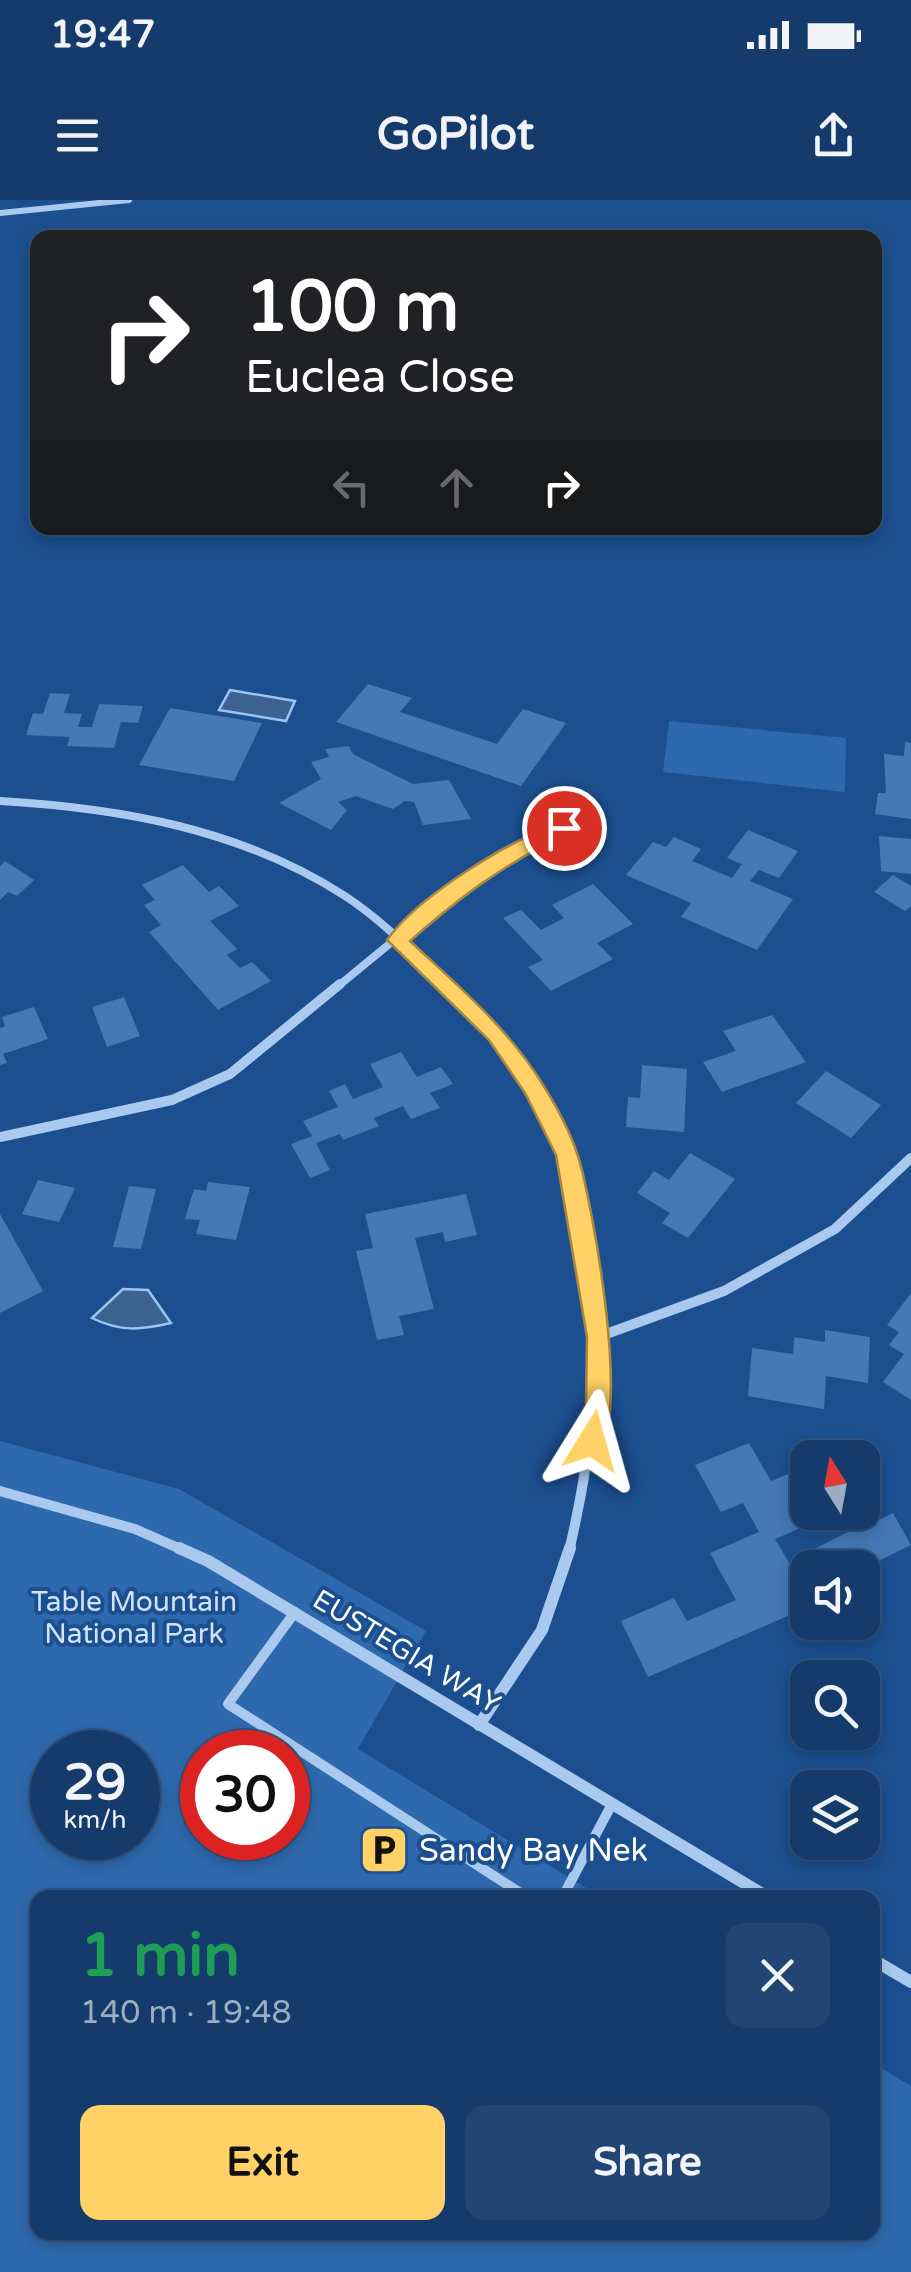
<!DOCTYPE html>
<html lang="en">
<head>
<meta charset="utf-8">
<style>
  :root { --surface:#143b6b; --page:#214673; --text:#f1f3f6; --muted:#9dadc1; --line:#33557e; --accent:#ffd166 }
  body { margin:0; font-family:"Varela Round",sans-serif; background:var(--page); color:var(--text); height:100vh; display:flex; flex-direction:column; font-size:38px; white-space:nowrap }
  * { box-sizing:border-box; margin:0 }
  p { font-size:32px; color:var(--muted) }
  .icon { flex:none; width:55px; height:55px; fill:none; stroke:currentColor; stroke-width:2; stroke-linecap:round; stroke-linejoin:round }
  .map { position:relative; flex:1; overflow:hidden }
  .panel { position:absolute; left:30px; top:1690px; width:850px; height:350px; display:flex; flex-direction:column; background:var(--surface); border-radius:20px; box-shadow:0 5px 15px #0003,0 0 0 2px var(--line) }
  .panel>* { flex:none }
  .guide { position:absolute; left:30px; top:30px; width:852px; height:305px; border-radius:20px; box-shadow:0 5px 15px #0003,0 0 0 2px var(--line); background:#202124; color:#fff; overflow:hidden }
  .needle { width:65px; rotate:349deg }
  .controls { position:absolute; left:790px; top:1240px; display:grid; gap:20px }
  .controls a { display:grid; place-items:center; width:90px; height:90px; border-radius:20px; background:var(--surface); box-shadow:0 5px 15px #0003,0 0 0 2px var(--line); font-size:50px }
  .speed { position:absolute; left:30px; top:1530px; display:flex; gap:20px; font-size:50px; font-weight:700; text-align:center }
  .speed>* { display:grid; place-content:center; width:130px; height:130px; border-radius:50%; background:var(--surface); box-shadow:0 5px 15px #0003,0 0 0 2px var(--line); line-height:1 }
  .speed small { font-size:25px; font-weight:400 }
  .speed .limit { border:15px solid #d22; background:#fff; color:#111 }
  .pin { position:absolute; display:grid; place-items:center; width:85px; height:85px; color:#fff; margin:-42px; border:5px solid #fff; border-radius:50%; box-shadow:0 2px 10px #0007 }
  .me { position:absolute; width:110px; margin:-55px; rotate:8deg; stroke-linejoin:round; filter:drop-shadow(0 0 8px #0008) }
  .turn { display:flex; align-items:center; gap:35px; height:210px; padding:0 50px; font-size:45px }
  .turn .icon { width:130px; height:130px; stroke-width:2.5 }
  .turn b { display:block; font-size:70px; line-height:85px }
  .lanes { display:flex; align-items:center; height:95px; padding:0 50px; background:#0003; justify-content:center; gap:50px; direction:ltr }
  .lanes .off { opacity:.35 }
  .round { display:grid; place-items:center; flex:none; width:105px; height:105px; border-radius:20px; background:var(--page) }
  .overview { display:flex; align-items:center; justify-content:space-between; height:170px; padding:0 50px }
  h1 { font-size:60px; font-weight:800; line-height:75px; color:#1e9e55 }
  .action { display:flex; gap:20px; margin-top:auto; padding:20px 50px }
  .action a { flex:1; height:115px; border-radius:20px; background:var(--accent); color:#111; font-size:40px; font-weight:800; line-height:115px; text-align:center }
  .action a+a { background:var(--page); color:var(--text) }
  .status { display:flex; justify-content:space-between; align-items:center; height:70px; padding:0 50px; background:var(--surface); direction:ltr }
  .status svg { height:28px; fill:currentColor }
  header { display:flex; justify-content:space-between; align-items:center; height:130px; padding:0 50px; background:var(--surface); font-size:45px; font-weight:800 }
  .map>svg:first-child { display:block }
  .green { fill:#2e69ad; fill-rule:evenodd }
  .water { fill:#3c6290; stroke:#9cc4f0; stroke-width:2.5 }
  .building { fill:#4478b7 }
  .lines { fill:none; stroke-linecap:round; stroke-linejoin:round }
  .lane { stroke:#a9c9ee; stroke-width:10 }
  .street-far3 { stroke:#a9c9ee; stroke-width:6 }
  .street-far2 { stroke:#a9c9ee; stroke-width:8 }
  .street-far1 { stroke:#a9c9ee; stroke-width:10 }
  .street { stroke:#a9c9ee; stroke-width:12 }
  .route { fill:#ffd166; stroke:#a68842; stroke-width:2.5 }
  .labels { text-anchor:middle; stroke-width:8; stroke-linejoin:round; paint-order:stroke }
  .park-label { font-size:28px; fill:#cfe3fa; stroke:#1b4f8f }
  .street-label { font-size:28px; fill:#fff; stroke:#1b4f8f }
  .near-poi-label { font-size:32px; fill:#fff; stroke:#1b4f8f; text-anchor:start }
</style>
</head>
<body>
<div class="status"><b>19:47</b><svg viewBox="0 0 49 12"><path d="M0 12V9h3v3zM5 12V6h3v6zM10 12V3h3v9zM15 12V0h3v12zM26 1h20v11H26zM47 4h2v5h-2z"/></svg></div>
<header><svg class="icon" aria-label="menu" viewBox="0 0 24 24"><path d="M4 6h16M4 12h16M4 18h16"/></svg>GoPilot<svg class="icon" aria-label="share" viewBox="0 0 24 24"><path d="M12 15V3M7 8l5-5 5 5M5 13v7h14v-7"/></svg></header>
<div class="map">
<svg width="911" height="2072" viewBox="0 0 911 2072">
  <rect width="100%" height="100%" fill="#1b4f8f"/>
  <path class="green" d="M669 521 846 538 845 592 663 572Z
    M0 1241 179 1289 426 1431 358 1549 601 1697 38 1698V2032H872L873 1863 911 1886V2072H0ZM52 1552H138V1638H52ZM202 1552H288V1638H202Z"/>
  <path class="water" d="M230 490 295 501 286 521 219 510Z
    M123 1089 148 1090 171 1123C141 1130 120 1132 92 1118Z"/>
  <path class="building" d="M368 484 412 498 400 512 497 544 523 509 566 523 521 586 336 522Z
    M50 493 70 494 64 513 82 514 78 527H92L99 504 143 506 138 523 121 522 114 548 67 546 70 537 26 535 33 513 43 514Z
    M170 508 262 523 234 581 139 565Z
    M905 542 911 543V619L875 614 878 593H886L884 554 904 556Z
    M349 546 353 554 413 584 449 580 471 619 423 625 414 602 405 601 393 609 356 596 338 602 347 610 331 630 279 603 321 579 311 562 329 557 325 549Z
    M748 630 798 651 779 678 759 670 750 681 793 699 757 750 681 717 691 703 626 675 653 642 666 647 674 637 701 649 692 661 732 678 742 664 727 658Z
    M879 636 911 639V674L881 671Z
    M5 661 34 680 17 696 8 692 0 700V666Z
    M183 665 209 692 219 686 239 706 210 721 237 749 227 755 240 768 252 762 271 781 218 810 149 732 161 725 144 705 155 700 142 685Z
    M893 675 911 686V706L905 711 874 692Z
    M593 684 633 724 597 743 613 759 551 791 528 767 543 760 503 718 521 710 541 730 564 718 552 705Z
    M124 797 140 836 107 847 92 807Z
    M34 807 48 839 3 854 7 863 0 865V828L5 826 2 817Z
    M772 815 806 862 722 892 703 862 736 851 723 831Z
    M401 852 417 877 441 867 453 884 430 893 440 908 411 919 403 906 374 918 379 926 343 940 340 934 316 943 330 970 310 978 291 944 312 936 303 921 338 907 329 891 345 884 353 899 383 887 370 864Z
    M642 865 687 869 684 932 626 927 628 897 640 898Z
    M826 871 881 905 851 938 796 903Z
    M690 953 735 979 688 1038 662 1023 670 1013 637 993 654 971 669 980Z
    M38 980 75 988 59 1022 22 1014Z
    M208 982 250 987 236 1040 196 1034 200 1020 185 1019 194 989 206 991Z
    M129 986 156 989 141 1049 113 1047Z
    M466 994 477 1035 445 1042 443 1032 415 1038 434 1109 399 1116 404 1135 377 1140 356 1051 373 1048 365 1014Z
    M0 1014 43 1091 0 1113Z
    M911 1093V1200L883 1182 904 1154 889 1145 899 1132 887 1125Z
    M825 1130 870 1137 868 1183 826 1176 824 1209 748 1196 752 1148 793 1154 794 1137 825 1142Z
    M749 1243 771 1281 808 1266V1312H838L775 1339 808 1395V1407L648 1477 621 1421 674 1398 687 1421 736 1400 710 1353 759 1332 743 1303 721 1312 695 1265Z
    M858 1312 867 1326 893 1313 911 1345 862 1369 818 1368 808 1352 848 1332 841 1320Z"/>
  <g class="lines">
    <path class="lane" d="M295 1412 228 1504 528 1698
      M562 1698 612 1604"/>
    <path class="street-far3" d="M0 13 129 0"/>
    <path class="street-far2" d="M0 601C121 608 241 629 345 696 382 720 417 756 449 787
      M337 787 471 677 564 628"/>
    <path class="street-far1" d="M447 784C610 938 618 1145 569 1351
      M0 937 172 900 230 874 340 784
      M598 1137 724 1091 835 1029 911 958
      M0 1291 135 1329 185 1351"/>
    <path class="street" d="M179 1348 208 1361 769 1698
      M479 1525 542 1430 570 1348
      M872 1759 911 1782"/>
  </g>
  <path class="route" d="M564 622 573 628 570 633C508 661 461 696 410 741 457 785 505 825 540 880 554 902 570 931 578 956 591 997 636 1236 592 1253L579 1241 586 1206 587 1137 556 955 525 893 489 840 387 740C418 696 512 638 564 622Z"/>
  <defs>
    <g id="parking-square" transform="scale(2.5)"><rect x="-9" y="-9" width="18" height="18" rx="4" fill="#ffd166" stroke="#1b4f8f"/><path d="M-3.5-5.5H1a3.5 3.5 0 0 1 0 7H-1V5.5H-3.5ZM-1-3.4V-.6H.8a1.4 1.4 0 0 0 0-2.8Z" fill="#111"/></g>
  </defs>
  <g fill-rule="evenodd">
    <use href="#parking-square" x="384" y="1650"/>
  </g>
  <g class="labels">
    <g class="park-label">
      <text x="134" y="1411">Table Mountain<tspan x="134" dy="32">National Park</tspan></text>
    </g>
    <g class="street-label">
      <text transform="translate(407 1451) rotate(31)" y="10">EUSTEGIA WAY</text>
    </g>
    <g class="near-poi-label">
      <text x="419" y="1661">Sandy Bay Nek</text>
    </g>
  </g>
</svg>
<div class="controls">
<a><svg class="needle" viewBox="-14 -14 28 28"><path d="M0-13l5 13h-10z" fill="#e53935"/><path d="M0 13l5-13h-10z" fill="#9dadc1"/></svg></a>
<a><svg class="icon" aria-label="sound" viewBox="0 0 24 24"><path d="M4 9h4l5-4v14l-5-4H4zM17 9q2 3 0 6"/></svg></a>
<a><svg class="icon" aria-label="search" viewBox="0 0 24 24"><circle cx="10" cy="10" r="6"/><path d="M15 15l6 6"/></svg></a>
<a><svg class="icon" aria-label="layers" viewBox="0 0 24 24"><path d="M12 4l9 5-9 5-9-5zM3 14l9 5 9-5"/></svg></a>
</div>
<div class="speed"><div>29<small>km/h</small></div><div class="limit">30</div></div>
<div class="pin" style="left:564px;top:628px;background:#d93025"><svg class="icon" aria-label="arrive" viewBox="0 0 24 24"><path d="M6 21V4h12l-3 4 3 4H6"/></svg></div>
<svg class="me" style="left:592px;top:1241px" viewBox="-20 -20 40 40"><path d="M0-17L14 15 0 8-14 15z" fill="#ffd166" stroke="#fff" stroke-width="4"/></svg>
<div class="guide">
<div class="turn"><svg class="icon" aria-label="right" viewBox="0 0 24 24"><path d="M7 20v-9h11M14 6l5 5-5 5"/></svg><div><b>100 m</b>Euclea Close</div></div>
<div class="lanes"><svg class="icon off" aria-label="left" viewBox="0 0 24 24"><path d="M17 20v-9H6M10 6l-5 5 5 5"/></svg><svg class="icon off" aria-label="ahead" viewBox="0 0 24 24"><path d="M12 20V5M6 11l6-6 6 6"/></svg><svg class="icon" aria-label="right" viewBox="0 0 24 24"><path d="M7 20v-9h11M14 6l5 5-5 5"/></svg></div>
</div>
<section class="panel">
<div class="overview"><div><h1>1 min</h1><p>140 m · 19:48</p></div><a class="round"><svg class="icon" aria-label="close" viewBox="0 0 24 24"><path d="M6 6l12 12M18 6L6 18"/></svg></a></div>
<div class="action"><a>Exit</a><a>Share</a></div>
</section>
</div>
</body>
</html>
